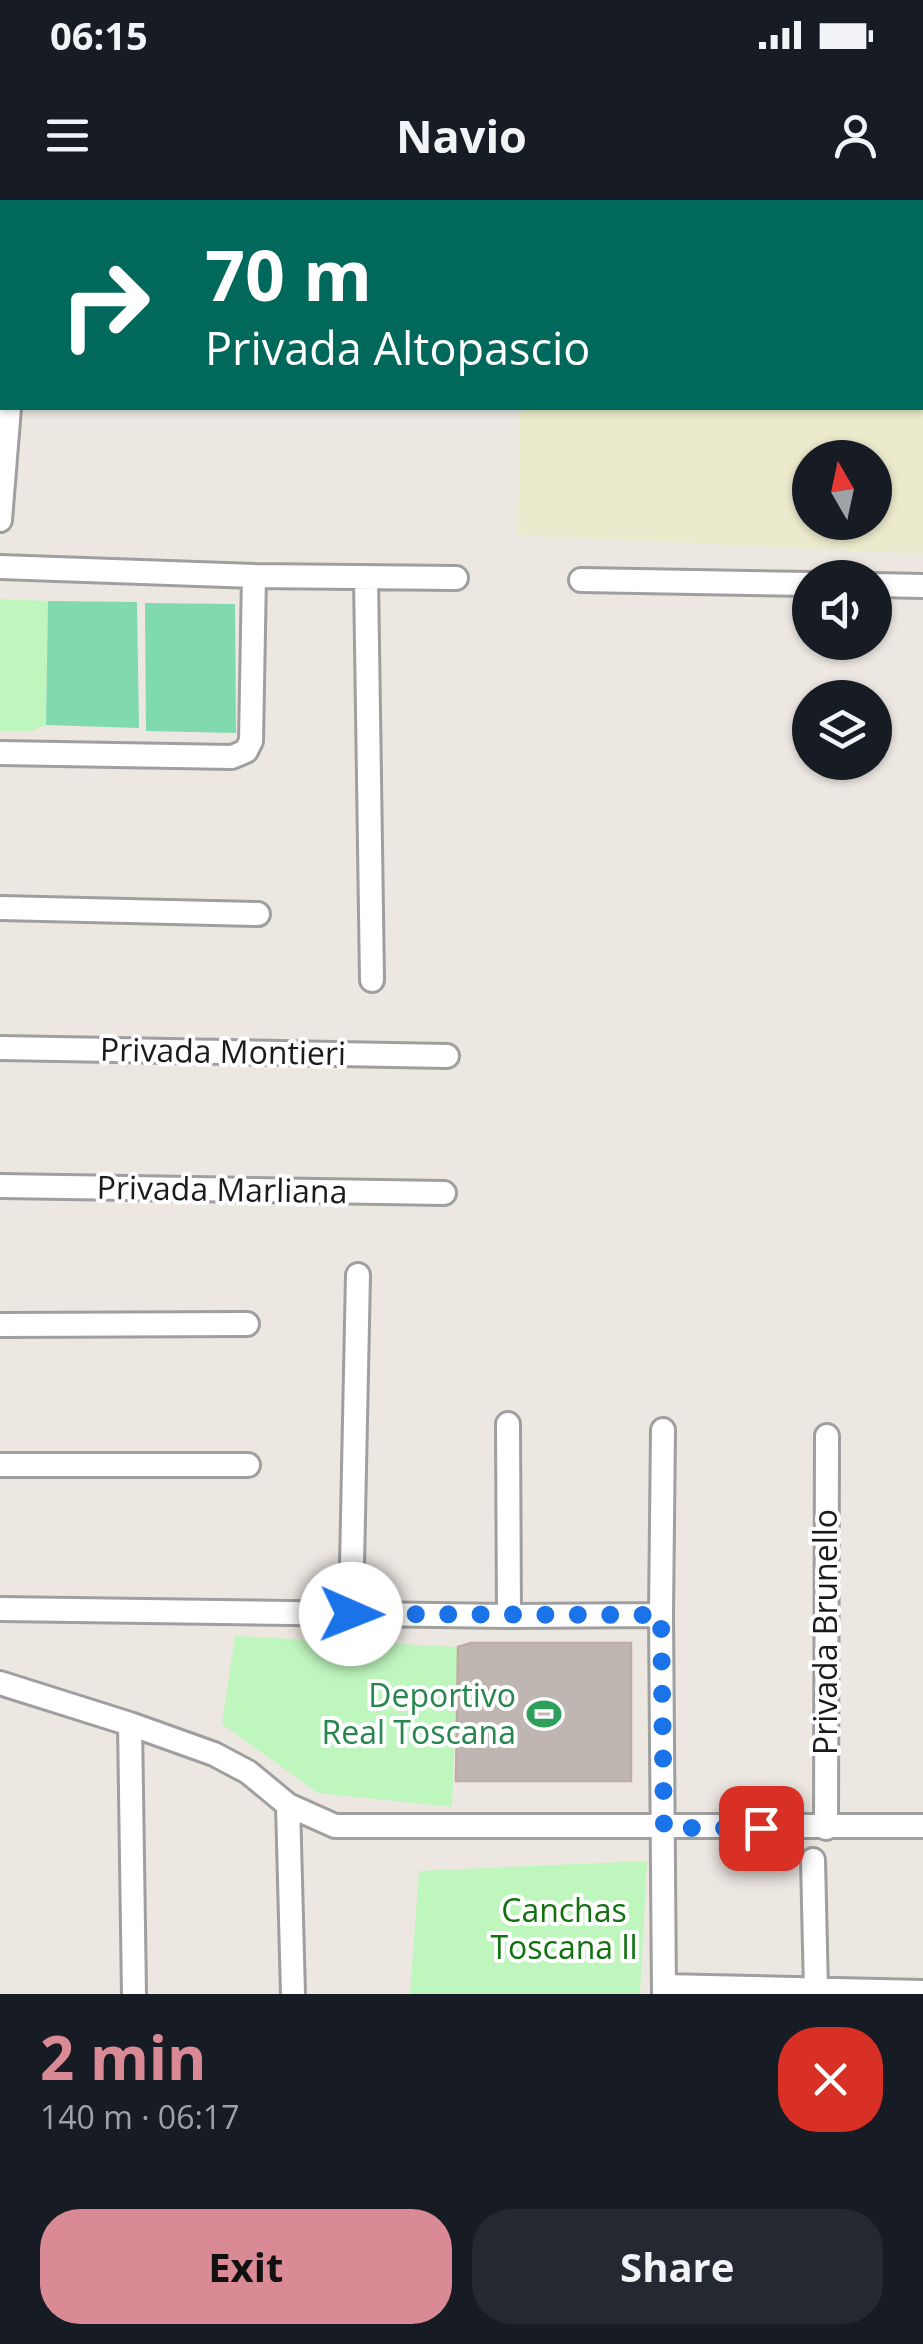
<!DOCTYPE html>
<html lang="en">
<head>
<meta charset="utf-8">
<style>
  :root { --surface:#171b24; --page:#242831; --text:#f1f3f6; --muted:#9ea1a6; --accent:#da8a94 }
  body { margin:0; font-family:"Open Sans",sans-serif; background:var(--page); color:var(--text); height:100vh; display:flex; flex-direction:column; font-size:38px; white-space:nowrap }
  * { box-sizing:border-box; margin:0 }
  p { font-size:32px; color:var(--muted) }
  .icon { flex:none; width:55px; height:55px; fill:none; stroke:currentColor; stroke-width:2; stroke-linecap:round; stroke-linejoin:round }
  .map { position:relative; height:1794px; overflow:hidden }
  .panel { display:flex; flex-direction:column; background:var(--surface); flex:1 }
  .panel>* { flex:none }
  .hud { position:absolute; left:0px; top:0px; width:925px; height:210px; box-shadow:0 2px 8px #0004; background:#00695c; color:#fff; overflow:hidden }
  .needle { width:65px; rotate:351deg }
  .fabs { position:absolute; left:792px; top:240px; display:grid; gap:20px }
  .fabs a { display:grid; place-items:center; width:100px; height:100px; border-radius:50%; background:var(--surface); box-shadow:0 2px 8px #0004; font-size:50px }
  .pin { position:absolute; display:grid; place-items:center; width:85px; height:85px; color:#fff; margin:-42px; border-radius:20px; box-shadow:0 5px 15px #0006 }
  .me { position:absolute; width:110px; margin:-55px; rotate:91deg; stroke-linejoin:round; filter:drop-shadow(0 0 8px #0008) }
  .turn { display:flex; align-items:center; gap:35px; height:210px; padding:0 40px; font-size:45px }
  .turn .icon { width:130px; height:130px; stroke-width:2.5 }
  .turn b { display:block; font-size:70px; line-height:85px }
  .round { display:grid; place-items:center; flex:none; width:105px; height:105px; border-radius:40px; background:var(--page) }
  .headline { display:flex; align-items:center; justify-content:space-between; height:170px; padding:0 40px }
  h1 { font-size:60px; font-weight:700; line-height:75px; color:var(--accent) }
  .primary-button { display:flex; gap:20px; margin-top:auto; padding:20px 40px }
  .primary-button a { flex:1; height:115px; border-radius:40px; background:var(--accent); color:#111; font-size:40px; font-weight:700; line-height:115px; text-align:center }
  .primary-button a+a { background:var(--page); color:var(--text) }
  .status { display:flex; justify-content:space-between; align-items:center; height:70px; padding:0 50px; background:var(--surface); direction:ltr }
  .status svg { height:28px; fill:currentColor }
  header { display:flex; justify-content:space-between; align-items:center; height:130px; padding:0 40px; background:var(--surface); font-size:45px; font-weight:700 }
  .map>svg:first-child { display:block }
  .farmland { fill:#ebeacc; fill-rule:evenodd }
  .park { fill:#bff6be }
  .pitch { fill:#81d9ae }
  .building { fill:#c0b6b1; stroke:#bdaca4; stroke-width:2.5 }
  .lines { fill:none; stroke-linecap:round; stroke-linejoin:round }
  .minor-casing { stroke:#9f9f9f; stroke-width:28 }
  .minor { stroke:#fff; stroke-width:22 }
  .route { stroke:#1a73e8; stroke-width:18; stroke-dasharray:0 32.4 }
  .labels { text-anchor:middle; stroke-width:8; stroke-linejoin:round; paint-order:stroke }
  .street-label { font-size:32px; fill:#1b1b1b; stroke:#fff }
  .leisure-label { font-size:32px; fill:#27864d; stroke:#fff; text-anchor:end }
  .park-label { font-size:32px; fill:#127210; stroke:#fff }
</style>
</head>
<body>
<div class="status"><b>06:15</b><svg viewBox="0 0 49 12"><path d="M0 12V9h3v3zM5 12V6h3v6zM10 12V3h3v9zM15 12V0h3v12zM26 1h20v11H26zM47 4h2v5h-2z"/></svg></div>
<header><svg class="icon" aria-label="menu" viewBox="0 0 24 24"><path d="M4 6h16M4 12h16M4 18h16"/></svg>Navio<svg class="icon" aria-label="person" viewBox="0 0 24 24"><circle cx="12" cy="8" r="4"/><path d="M4 21q1-7 8-7t8 7"/></svg></header>
<div class="map">
<svg width="923" height="1794" viewBox="0 0 923 1794">
  <rect width="100%" height="100%" fill="#ece7e1"/>
  <path class="farmland" d="M523 0H923V354L518 335 520 208H922V2ZM810 258H875V322H810Z"/>
  <path class="park" d="M0 399 48 401 46 525 32 531H0Z
    M235 1436 458 1447 452 1607 318 1593 222 1524Z
    M647 1661 640 1794H410L419 1671Z"/>
  <path class="pitch" d="M48 401 137 402 139 528 46 525Z
    M145 403 235 404 236 533 146 531Z"/>
  <path class="building" d="M471 1443H631V1581H456L458 1447Z"/>
  <g class="lines">
    <g class="minor-casing">
      <path id="minor" d="M16 2V0
        M0 320 9 208
        M0 367 254 376 456 378
        M366 377 372 780
        M581 380 810 384
        M875 385 923 386
        M0 553 232 557 246 551 251 541 254 376
        M0 708 258 714
        M0 848 447 856
        M0 986 444 993
        M0 1125 247 1124
        M508 1224 509 1416
        M663 1230 661 1415 664 1794
        M0 1265H248
        M0 1409 509 1416 661 1415
        M351 1414 358 1075
        M0 1483 130 1524 214 1554 248 1572 288 1605 335 1626H923
        M130 1524 134 1794
        M288 1605 293 1794
        M826 1628 827 1236
        M813 1660 816 1791
        M664 1786 923 1792"/>
    </g>
    <use href="#minor" class="minor"/>
  </g>
  <g class="lines">
    <path class="route" d="M351 1414 661 1415 664 1628H761"/>
  </g>
  <defs>
    <g id="stadium-bare" transform="scale(2.7)"><path d="M0-5a6.5 5 0 1 0 0 10a6.5 5 0 1 0 0-10ZM-3.5-1.8h7v3.6h-7Z" fill="#2e9e5b" stroke="#fff" stroke-width="2.5" paint-order="stroke"/></g>
  </defs>
  <g fill-rule="evenodd">
    <use href="#stadium-bare" x="544" y="1514"/>
  </g>
  <g class="labels">
    <g class="street-label">
      <text transform="translate(223 852) rotate(1)" y="11">Privada Montieri</text>
      <text transform="translate(222 990) rotate(1)" y="11">Privada Marliana</text>
      <text transform="translate(826 1432) rotate(-90)" y="11">Privada Brunello</text>
    </g>
    <g class="leisure-label">
      <text x="516" y="1507">Deportivo<tspan x="516" dy="37">Real Toscana</tspan></text>
    </g>
    <g class="park-label">
      <text x="564" y="1722">Canchas<tspan x="564" dy="37">Toscana ll</tspan></text>
    </g>
  </g>
</svg>
<div class="fabs">
<a><svg class="needle" viewBox="-14 -14 28 28"><path d="M0-13l5 13h-10z" fill="#e53935"/><path d="M0 13l5-13h-10z" fill="#9ea1a6"/></svg></a>
<a><svg class="icon" aria-label="sound" viewBox="0 0 24 24"><path d="M4 9h4l5-4v14l-5-4H4zM17 9q2 3 0 6"/></svg></a>
<a><svg class="icon" aria-label="layers" viewBox="0 0 24 24"><path d="M12 4l9 5-9 5-9-5zM3 14l9 5 9-5"/></svg></a>
</div>
<div class="pin" style="left:761px;top:1628px;background:#d93025"><svg class="icon" aria-label="arrive" viewBox="0 0 24 24"><path d="M6 21V4h12l-3 4 3 4H6"/></svg></div>
<svg class="me" style="left:351px;top:1414px" viewBox="-20 -20 40 40"><circle r="19" fill="#fff"/><path d="M0-13L10 11 0 6-10 11z" fill="#1a73e8"/></svg>
<div class="hud">
<div class="turn"><svg class="icon" aria-label="right" viewBox="0 0 24 24"><path d="M7 20v-9h11M14 6l5 5-5 5"/></svg><div><b>70 m</b>Privada Altopascio</div></div>
</div>
</div>
<section class="panel">
<div class="headline"><div><h1>2 min</h1><p>140 m · 06:17</p></div><a class="round" style="background:#d93025;color:#fff"><svg class="icon" aria-label="close" viewBox="0 0 24 24"><path d="M6 6l12 12M18 6L6 18"/></svg></a></div>
<div class="primary-button"><a>Exit</a><a>Share</a></div>
</section>
</body>
</html>
